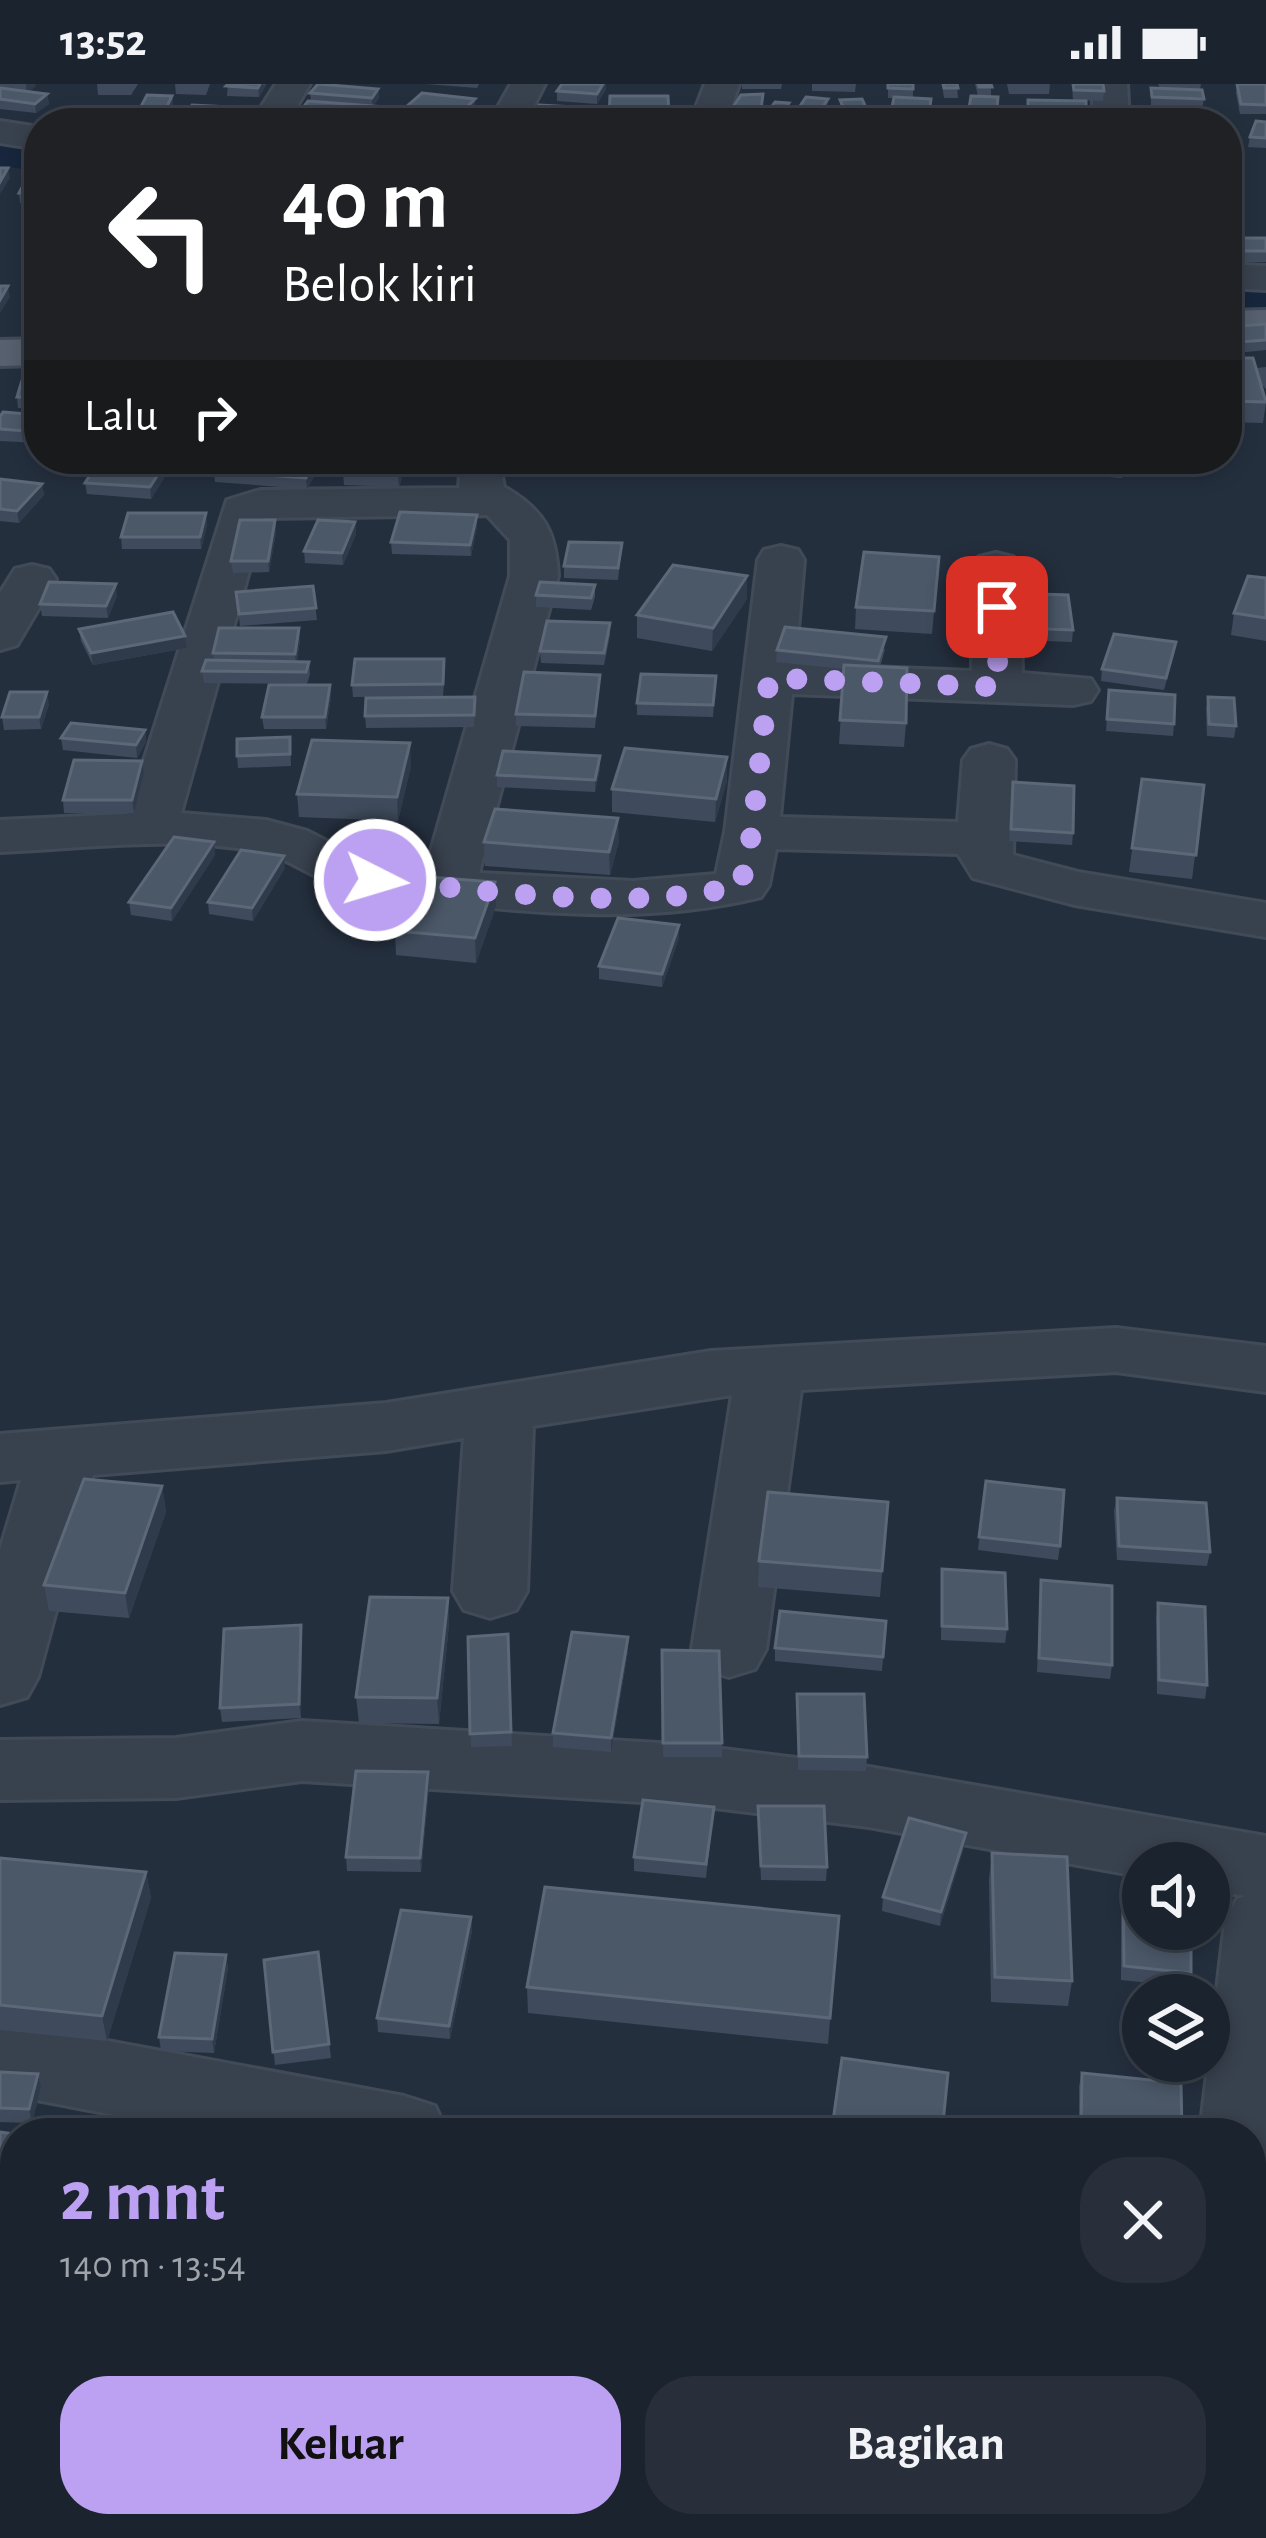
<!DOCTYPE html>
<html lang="id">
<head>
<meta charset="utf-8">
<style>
  :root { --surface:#1b232e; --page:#282f3a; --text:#f1f3f6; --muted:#a0a4aa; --line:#39404a; --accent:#bca0f2 }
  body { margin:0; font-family:"Alegreya Sans",sans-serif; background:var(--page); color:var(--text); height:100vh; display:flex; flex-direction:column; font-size:45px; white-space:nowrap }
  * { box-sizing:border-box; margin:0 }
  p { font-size:39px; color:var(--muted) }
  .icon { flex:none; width:66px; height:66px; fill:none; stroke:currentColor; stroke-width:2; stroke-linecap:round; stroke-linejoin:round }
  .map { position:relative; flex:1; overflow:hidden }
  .panel { position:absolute; left:0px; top:2034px; width:1266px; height:420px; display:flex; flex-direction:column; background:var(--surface); border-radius:48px 48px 0 0; box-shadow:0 6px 18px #0003,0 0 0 3px var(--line) }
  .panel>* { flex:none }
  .banner { position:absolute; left:24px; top:24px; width:1218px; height:366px; border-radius:48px; box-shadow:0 6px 18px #0003,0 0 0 3px var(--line); background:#202124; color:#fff; overflow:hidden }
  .buttons { position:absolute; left:1122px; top:1758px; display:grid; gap:24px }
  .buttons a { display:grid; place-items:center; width:108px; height:108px; border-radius:50%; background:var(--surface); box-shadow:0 6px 18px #0003,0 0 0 3px var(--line); font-size:60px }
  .pin { position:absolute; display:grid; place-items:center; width:102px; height:102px; color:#fff; margin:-51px; border-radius:24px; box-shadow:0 6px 18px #0006 }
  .me { position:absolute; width:132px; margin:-66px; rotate:95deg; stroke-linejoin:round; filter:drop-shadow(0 0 9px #0008) }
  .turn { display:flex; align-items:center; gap:42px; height:252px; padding:0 60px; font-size:54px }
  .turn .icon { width:156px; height:156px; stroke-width:2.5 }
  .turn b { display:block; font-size:84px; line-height:102px }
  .then { display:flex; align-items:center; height:114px; padding:0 60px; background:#0003; gap:24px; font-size:45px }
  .round { display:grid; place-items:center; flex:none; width:126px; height:126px; border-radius:48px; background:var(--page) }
  .summary { display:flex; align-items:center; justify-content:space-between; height:204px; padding:0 60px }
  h1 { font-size:72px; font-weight:700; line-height:90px; color:var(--accent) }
  .button { display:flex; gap:24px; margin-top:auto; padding:24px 60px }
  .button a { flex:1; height:138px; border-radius:48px; background:var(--accent); color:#111; font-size:48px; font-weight:700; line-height:138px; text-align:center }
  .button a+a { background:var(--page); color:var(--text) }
  .status { display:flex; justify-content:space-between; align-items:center; height:84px; padding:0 60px; background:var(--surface); direction:ltr }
  .status svg { height:33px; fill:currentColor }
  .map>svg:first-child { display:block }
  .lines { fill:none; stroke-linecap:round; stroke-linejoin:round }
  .river { fill:#17263c; fill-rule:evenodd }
  .street-casing { stroke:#414a57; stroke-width:6 }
  .primary-casing { stroke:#414a57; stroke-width:6 }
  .street { fill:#38414e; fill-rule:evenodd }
  .primary { fill:#56606e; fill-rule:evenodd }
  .wall { fill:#3f4b5c }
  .shaded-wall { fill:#2f3b4b }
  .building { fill:#4b5868; stroke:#5c6777; stroke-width:3 }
  .route { stroke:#bca0f2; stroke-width:21; stroke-dasharray:0 37.8 }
</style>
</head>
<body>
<div class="status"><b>13:52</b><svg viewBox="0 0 49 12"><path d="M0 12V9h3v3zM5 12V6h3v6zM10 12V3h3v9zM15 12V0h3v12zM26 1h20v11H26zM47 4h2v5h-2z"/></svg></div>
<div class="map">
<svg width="1266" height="2454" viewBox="0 0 1266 2454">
  <rect width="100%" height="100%" fill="#242f3e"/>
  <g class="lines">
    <path class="river" d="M0 40 39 45V87L0 82Z
      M1227 182H1266V230H1227Z"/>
    <g class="street-casing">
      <path id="street" d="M276 0H310L287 39H251Z
        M511 0H545L525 39H489Z
        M705 0H739L726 39H690Z
        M1093 0H1127L1129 39H1093Z
        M0 37 39 43V65L0 59Z
        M1227 180 1266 182V206L1227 204Z
        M461 375H499L504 403C544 426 556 448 558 492L479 789 633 797 716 790 725 748 758 476 764 466 781 462 798 466 804 476 795 580 972 587V483L979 473 996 469 1013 473 1020 483 1022 589 1091 595 1098 606 1091 617 1073 621 792 610 780 733 958 738 963 676 971 665 989 660 1007 665 1015 676 1013 771 1078 788 1266 819V853L1075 821 973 794 958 770 776 765 769 801 761 813C660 838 561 831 459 821 425 817 391 816 358 809 320 800 288 772 257 767 173 752 85 764 0 768V736L127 730 227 416 260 406 459 404ZM487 431 510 456V492L426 784 366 777 307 747 266 736 181 729 264 434Z
        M32 481 49 485 56 495 17 561 0 566V509L15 485Z
        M1116 1244 1266 1262V1308L1116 1288 801 1306 766 1565 755 1585 729 1593 703 1585 692 1565 732 1311 533 1342 527 1507 516 1526 490 1534 464 1526 453 1507 464 1354 386 1367 93 1391 38 1593 27 1613 0 1621V1466L21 1396 0 1398V1350L386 1319 711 1267Z
        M302 1637 690 1661 869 1683 1266 1752V2078L1251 2084V2049H1200L1225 1838 1237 1815 1245 1812 1209 1806V1779H1143V1793L869 1743 690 1721 302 1697 176 1714 0 1716V1656L176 1654Z
        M0 1937 404 2012 435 2022 447 2049H209L0 2009Z
        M0 2355 15 2357V2439H39L15 2449 0 2447Z
        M204 2439H394L401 2454H210Z
        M1154 2439H1250L1249 2454H1151Z"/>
    </g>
    <g class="primary-casing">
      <path id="primary" d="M1266 226V250L1227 251V227Z
        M39 255V281L0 282V256Z"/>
    </g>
    <use href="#street" class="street"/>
    <use href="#primary" class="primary"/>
  </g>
  <path class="wall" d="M0 0H35L29 8 47 10 49 20 36 29 0 25Z
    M97 0H138L131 11H98Z
    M175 0H210L206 11 176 10Z
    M228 0H266V1L259 13 227 12Z
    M426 0H479L477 4Z
    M562 0H606V5L597 20 557 17V7Z
    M742 0H782L781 5H742Z
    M812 0H856L855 8 812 7Z
    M888 0H913V14L931 15 929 39 891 38 893 14H888Z
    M942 0H957L958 14H944Z
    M975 0H991V13H998L996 35 969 34 971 12H978Z
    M1007 0H1050L1049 10H1009Z
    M1072 0 1104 7 1103 17 1073 16Z
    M1158 0H1201L1200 6 1204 15 1202 25 1151 23V4H1160Z
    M1237 0H1266V30H1240L1236 9Z
    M378 5 379 14 373 22 387 33 382 39H300L299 29 311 18 310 9Z
    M763 10 760 39H727V32Z
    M172 12 173 21 165 39H138L137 30Z
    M610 12H668L669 39H610Z
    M475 15V25L466 34 457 33 452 39H391V36Z
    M828 15V24L818 39 795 38 796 28Z
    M840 16 868 28V38L846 39 840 26Z
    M1028 16 1086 29 1085 39 1027 38Z
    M789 19V29L782 39H765V32Z
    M252 24 253 33 250 39H186L185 32Z
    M1266 38V64L1248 63 1250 53Z
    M39 93V119H20L19 109Z
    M1234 154H1266V178H1238L1233 165Z
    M1266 240V266L1227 270V243Z
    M1227 274 1257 287V284L1266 283V305L1260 299 1266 318 1263 339 1227 338Z
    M39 283V324H18L17 313Z
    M39 331V359L0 357V333Z
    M100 375H170L171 383 151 415 87 410 85 399Z
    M221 375H318L319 384 307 405 215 398 214 387Z
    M348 375H408L399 403 344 401 343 389Z
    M505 375H545L541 388 505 386Z
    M1042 375H1124L1122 394 1041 388Z
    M0 395 42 400 44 411 19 439 0 437Z
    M477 431V442L471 472 392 470 391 458Z
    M275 436 276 448 269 488 233 489 231 477Z
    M355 438 356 450 343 481 305 479 304 467Z
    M207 441 201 465H122L121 453Z
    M622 459 618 496 564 494V482Z
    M939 473 932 550 855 545 856 523Z
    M747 492V515L712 567 637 554V531Z
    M1266 494V557L1231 551 1234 529Z
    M595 501V513L591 526 536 523V511Z
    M313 502 317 536 240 542 236 508Z
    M1012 509 1073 546 1072 558 1015 556 1011 521Z
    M117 512 108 534 42 532 40 520Z
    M610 539V551L604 581 541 579 540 567Z
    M79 545 185 552 187 564 93 581 81 557Z
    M300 556 297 577 309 578 310 590 307 600 204 599 202 587 214 576 213 569Z
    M885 565 880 583 906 639 904 663 839 660 844 585 776 578 777 566Z
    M1174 570 1164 606 1101 597 1102 585Z
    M445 587 443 612 353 613 352 601Z
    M600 591 595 644 516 642V630Z
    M716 592 713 633 637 631V619Z
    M330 601 331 613 326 645H264L262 633Z
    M1109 606 1174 640 1173 652 1106 647Z
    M1208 613 1236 642 1234 654 1207 652 1206 625Z
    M49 620 41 645 4 646 2 633Z
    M475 626 474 643 366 644 365 632Z
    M145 646 146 658 137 674 63 666 61 654Z
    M290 653 291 682 238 684 237 672Z
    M600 672V685L595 708 497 703V691Z
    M727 673V697L715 738 612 728V705Z
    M411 682 398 737 299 733 297 710Z
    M144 689 134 729H64L63 716Z
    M1142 695 1204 701 1192 795 1129 788Z
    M1013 698 1073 749 1072 761 1009 757Z
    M619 757 610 791 485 782 484 758Z
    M215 771 172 837 131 831 129 818Z
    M285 784 253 837 209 830 208 818Z
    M496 822 476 879 396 871 395 847Z
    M679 841V854L662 903 599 895V882Z
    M986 1397 1060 1462 1058 1476 978 1466Z
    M162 1402 166 1428 129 1534 49 1527 44 1501Z
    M1117 1414 1210 1468 1207 1482 1117 1476 1114 1427Z
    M888 1418 880 1513 758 1503 759 1477Z
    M942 1485 1007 1545 1005 1559 941 1556Z
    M1041 1496 1112 1581 1110 1595 1037 1588Z
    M448 1514 449 1540 439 1640 359 1639 356 1613Z
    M1158 1519 1207 1601 1205 1615 1157 1610 1156 1533Z
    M886 1537 882 1587 775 1577V1564Z
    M301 1541V1634L222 1638 220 1624Z
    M508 1550 512 1662 471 1663 468 1553Z
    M628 1553V1567L611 1668 553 1663V1649Z
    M662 1566 722 1659V1673H663Z
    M797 1610 867 1673 866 1687 798 1686Z
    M429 1702 421 1788 347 1787 346 1773Z
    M758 1722 827 1783 826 1797 761 1796Z
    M714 1723 706 1794 634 1787V1773Z
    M966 1749 964 1763 940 1842 882 1827 883 1813Z
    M992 1769 1072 1897 1068 1922 991 1918 989 1795Z
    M0 1774 146 1788 151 1814 107 1957 0 1946Z
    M1123 1799 1191 1889 1189 1903 1121 1896V1813Z
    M839 1832 828 1960 528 1929 527 1903Z
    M471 1833 472 1847 450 1955 378 1948 377 1934Z
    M318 1868 331 1974 275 1981 264 1876Z
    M226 1871 228 1884 214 1969 161 1967 159 1953Z
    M842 1974 942 2049H832Z
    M0 1988 38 1990 41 2003 32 2039 0 2038Z
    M1082 1989 1182 2049H1079V2002Z
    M0 2048 15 2050V2168L0 2166Z
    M0 2246 15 2248V2360L0 2358Z
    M785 2439H842L841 2444 785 2446Z"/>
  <path class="shaded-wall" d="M26 0H35L36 2 27 10Z
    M260 0 266 1 259 13 258 4Z
    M603 0H606V5L597 20V10Z
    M378 5 379 14 372 24V14Z
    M47 10 49 20 36 29 35 20Z
    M172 12 173 21 164 39 163 31Z
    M475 15V25L466 34V24Z
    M828 15V24L818 39V30Z
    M789 19V29L782 39H779V33Z
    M386 23 387 33 382 39H378V34Z
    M457 23V33L452 39H443Z
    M577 23V33L574 39H567Z
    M252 24 253 33 250 39H246V34Z
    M8 84 10 94 0 110V98Z
    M8 202 10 213 0 229V216Z
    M168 375H170L171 383 151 415 150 403Z
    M316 375H318L319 384 307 405 306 394Z
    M404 375H408L399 403 398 391Z
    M42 400 44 411 19 439 17 427Z
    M206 429 207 441 201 465 200 453Z
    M477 431V442L471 472 470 461Z
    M275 436 276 448 269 488 268 477Z
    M355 438 356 450 343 481 342 469Z
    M747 492V515L712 567 713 544Z
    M116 500 117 512 108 534 106 522Z
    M299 544 300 556 296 582 295 570Z
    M185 552 187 564 93 581 91 569Z
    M330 601 331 613 326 645 325 633Z
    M47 608 49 620 41 645 39 633Z
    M145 646 146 658 137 674 136 661Z
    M410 659 411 682 398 737 397 713Z
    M600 672V685L595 708V696Z
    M727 673V697L715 738 716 715Z
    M142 677 144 689 134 729 132 716Z
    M618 734 619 757 610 791 609 768Z
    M214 758 215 771 172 837 171 824Z
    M284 772 285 784 253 837 252 824Z
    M495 798 496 822 476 879 475 854Z
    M679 841V854L662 903V890Z
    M162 1402 166 1428 129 1534 125 1509Z
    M448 1514 449 1540 439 1640 437 1614Z
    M301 1541 302 1555 301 1634 299 1620Z
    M628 1553V1567L611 1668V1654Z
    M428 1688 429 1702 421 1788 420 1774Z
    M966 1749 964 1763 940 1842 941 1828Z
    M146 1788 151 1814 107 1957 102 1932Z
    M471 1833 472 1847 450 1955 449 1942Z
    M226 1871 228 1884 214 1969 212 1955Z
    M38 1990 41 2003 32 2039 29 2025Z"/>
  <path class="building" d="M228 0H260L258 4 226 2Z
    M318 0 378 5 372 14 310 9Z
    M562 0H603L597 10 557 7Z
    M888 0H913V5L888 4Z
    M943 0H957L958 4H944Z
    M978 0H991L992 3H979Z
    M1073 0H1103L1104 7 1074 6Z
    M1237 0H1266V21L1241 20Z
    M0 4 47 10 35 20 0 15Z
    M1151 4 1202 6 1204 15 1152 13Z
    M422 9 475 15 466 24 457 23 443 39 391 36Z
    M763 10 760 33 727 32 741 11Z
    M147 11 172 12 163 31 137 30Z
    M610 12H668L669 32H609Z
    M971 12 998 13 997 25 969 24Z
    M806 13 828 15 818 30 796 28Z
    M894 13 931 15 929 30 891 28Z
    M862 15 868 28 846 29 840 16Z
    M1028 16 1086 17V29L1028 28Z
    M308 17 386 23 378 34 299 29Z
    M775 18 789 19 779 33 765 32Z
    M192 21 252 24 246 34 185 32Z
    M539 21 577 23 567 39 528 37Z
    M303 35 347 38 301 39Z
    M1256 37 1266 38V54L1250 53Z
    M0 84H8L0 98Z
    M28 92 39 93V109H19Z
    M1234 154H1266V167H1239Z
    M0 202H8L0 216Z
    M1266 240V256L1227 259V243Z
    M1227 274H1253L1266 318 1227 317Z
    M26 283H39V313H17Z
    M3 328 39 331V348L0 345V333Z
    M100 375H168L150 403 85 399Z
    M221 375H316L306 394 214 387Z
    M348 375H404L398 391 343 389Z
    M1042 375H1124V382L1042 377Z
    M0 395 42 400 17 427 0 425Z
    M400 428 477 431 470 461 391 458Z
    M128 429H206L200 453H121Z
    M240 436H275L268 477H231Z
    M318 436 355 438 342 469 304 467Z
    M569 458 622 459 618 484 564 482Z
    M864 468 939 473 934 527 856 523Z
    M673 481 747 492 713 544 637 531Z
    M1248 492 1266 494V534L1234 529Z
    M49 498 116 500 106 522 40 520Z
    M540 498 595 501 591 514 536 511Z
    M313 502 316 524 239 530 236 508Z
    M1012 509 1068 511 1073 546 1016 544Z
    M173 528 185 552 91 569 79 545Z
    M547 537 610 539 604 569 540 567Z
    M785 543 886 553 878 577 777 566Z
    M219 544H299L295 570 213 569Z
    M1114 550 1176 558 1166 594 1102 585Z
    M355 575H444L443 600 352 601Z
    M206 576 309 578 306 588 202 587Z
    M844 581 907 584 906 639 840 636Z
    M524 588 600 591 595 632 516 630Z
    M641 590 716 592 713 621 637 619Z
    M269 601H330L325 633H262Z
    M1109 606 1175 611 1174 640 1107 635Z
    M10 608H47L39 633H2Z
    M475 613 474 631 365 632 366 614Z
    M1208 613 1234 614 1236 642 1209 640Z
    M71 639 145 646 136 661 61 654Z
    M290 653V670L237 672V655Z
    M312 656 410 659 397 713 297 710Z
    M625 664 727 673 716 715 612 705Z
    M503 667 600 672 595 696 497 691Z
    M74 676 142 677 132 716H63Z
    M1142 695 1204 701 1196 771 1132 764Z
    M1013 698 1074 702 1073 749 1011 745Z
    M495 725 618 734 609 768 484 758Z
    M174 753 214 758 171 824 129 818Z
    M241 766 284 772 252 824 208 818Z
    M416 792 495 798 475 854 395 847Z
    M618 834 679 841 662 890 599 882Z
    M84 1395 162 1402 125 1509 44 1501Z
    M986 1397 1064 1406 1060 1462 979 1453Z
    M768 1408 888 1418 882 1487 759 1477Z
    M1117 1414 1206 1419 1210 1468 1119 1462Z
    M942 1485 1005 1489 1007 1545 942 1542Z
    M1041 1496 1112 1502V1581L1039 1574Z
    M370 1513 448 1514 437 1614 356 1613Z
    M1158 1519 1205 1523 1207 1601 1159 1596Z
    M780 1527 886 1537 883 1573 775 1564Z
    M301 1541 299 1620 220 1624 224 1545Z
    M572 1548 628 1553 611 1654 553 1649Z
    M508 1550 511 1648 470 1650 468 1553Z
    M662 1566 719 1567 722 1659H663Z
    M797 1610H864L867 1673 799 1672Z
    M356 1687 428 1688 420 1774 346 1773Z
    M643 1716 714 1723 706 1780 634 1773Z
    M758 1722H824L827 1783 761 1782Z
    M909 1734 966 1749 941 1828 883 1813Z
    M992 1769 1067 1773 1072 1897 995 1893Z
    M0 1774 146 1788 102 1932 0 1921Z
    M1123 1799 1143 1801V1845H1191V1889L1124 1882Z
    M545 1803 839 1832 830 1934 527 1903Z
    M401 1826 471 1833 449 1942 377 1934Z
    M318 1868 329 1960 273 1968 264 1876Z
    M175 1869 226 1871 212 1955 159 1953Z
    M842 1974 948 1989 942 2049H916L833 2037Z
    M0 1988 38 1990 29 2025 0 2024Z
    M1082 1989 1181 1999 1182 2049H1081Z
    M0 2048 15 2050V2144L0 2142Z
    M0 2246 15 2248V2348L0 2346Z
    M0 2429 15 2431V2439H81L77 2454H0Z"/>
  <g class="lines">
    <path class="route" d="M375 796C483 806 637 829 741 801L752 748 769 594 998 603 997 523"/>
  </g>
</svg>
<div class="buttons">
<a><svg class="icon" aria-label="sound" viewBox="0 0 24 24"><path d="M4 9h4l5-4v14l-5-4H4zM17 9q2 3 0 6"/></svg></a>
<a><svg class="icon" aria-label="layers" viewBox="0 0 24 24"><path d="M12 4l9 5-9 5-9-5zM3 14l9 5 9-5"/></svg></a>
</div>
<div class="pin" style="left:997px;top:523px;background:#d93025"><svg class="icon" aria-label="arrive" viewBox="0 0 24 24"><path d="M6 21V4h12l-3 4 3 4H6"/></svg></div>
<svg class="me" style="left:375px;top:796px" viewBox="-20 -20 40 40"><circle r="17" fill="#bca0f2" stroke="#fff" stroke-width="3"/><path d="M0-11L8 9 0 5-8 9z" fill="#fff"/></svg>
<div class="banner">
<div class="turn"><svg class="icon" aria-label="left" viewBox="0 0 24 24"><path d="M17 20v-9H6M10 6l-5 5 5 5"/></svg><div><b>40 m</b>Belok kiri</div></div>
<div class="then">Lalu<svg class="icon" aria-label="right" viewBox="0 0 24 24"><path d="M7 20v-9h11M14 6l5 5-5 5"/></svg></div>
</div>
<section class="panel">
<div class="summary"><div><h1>2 mnt</h1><p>140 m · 13:54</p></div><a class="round"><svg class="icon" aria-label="close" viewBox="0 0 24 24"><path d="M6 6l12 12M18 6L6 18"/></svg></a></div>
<div class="button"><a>Keluar</a><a>Bagikan</a></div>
</section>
</div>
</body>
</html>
